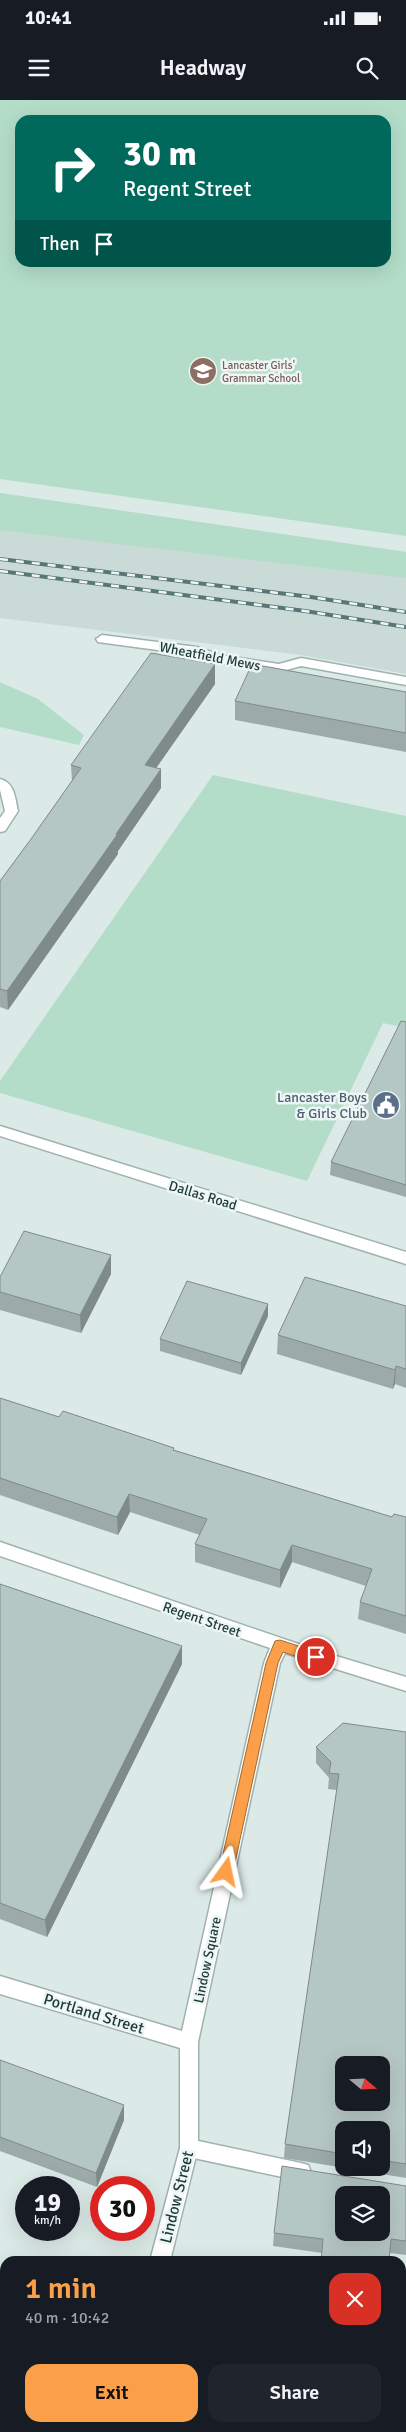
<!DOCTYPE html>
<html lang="en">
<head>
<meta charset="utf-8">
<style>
  :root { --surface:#171b24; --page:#20242c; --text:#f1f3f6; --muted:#9ea1a6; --accent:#fba049 }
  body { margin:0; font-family:Signika,sans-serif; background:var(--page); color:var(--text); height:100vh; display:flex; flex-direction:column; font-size:19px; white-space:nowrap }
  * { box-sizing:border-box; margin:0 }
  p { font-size:16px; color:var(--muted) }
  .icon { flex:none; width:28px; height:28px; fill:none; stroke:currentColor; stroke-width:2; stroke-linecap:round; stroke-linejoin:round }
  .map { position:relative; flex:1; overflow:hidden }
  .panel { position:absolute; left:0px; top:2156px; width:406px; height:176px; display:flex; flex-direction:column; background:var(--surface); border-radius:15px 15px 0 0; box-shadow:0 5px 20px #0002 }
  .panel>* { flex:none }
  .guide { position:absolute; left:15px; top:15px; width:376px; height:152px; border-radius:15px; box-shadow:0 5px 20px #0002; background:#00695c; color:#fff; overflow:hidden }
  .needle { width:32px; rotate:109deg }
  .fabs { position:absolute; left:335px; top:1956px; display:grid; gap:10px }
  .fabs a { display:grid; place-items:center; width:55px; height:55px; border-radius:10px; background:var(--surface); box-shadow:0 5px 20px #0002; font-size:25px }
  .speed { position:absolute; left:15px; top:2076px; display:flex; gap:10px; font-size:25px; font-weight:700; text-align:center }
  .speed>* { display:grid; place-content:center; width:65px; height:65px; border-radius:50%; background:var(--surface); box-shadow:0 5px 20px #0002; line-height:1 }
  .speed small { font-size:12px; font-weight:400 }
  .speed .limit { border:8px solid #d22; background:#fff; color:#111 }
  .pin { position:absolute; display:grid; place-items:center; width:42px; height:42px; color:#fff; margin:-21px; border:2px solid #fff; border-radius:50%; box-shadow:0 1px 5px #0007 }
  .me { position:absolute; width:55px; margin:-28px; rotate:12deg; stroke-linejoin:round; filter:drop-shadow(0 0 4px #0008) }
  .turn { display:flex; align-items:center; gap:18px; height:105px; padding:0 25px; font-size:22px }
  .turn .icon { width:65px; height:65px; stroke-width:2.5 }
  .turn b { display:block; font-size:35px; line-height:42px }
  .then { display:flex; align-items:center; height:48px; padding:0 25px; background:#0003; gap:10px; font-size:19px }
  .round { display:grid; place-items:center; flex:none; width:52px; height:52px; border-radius:15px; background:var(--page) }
  .overview { display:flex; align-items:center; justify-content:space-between; height:85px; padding:0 25px }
  h1 { font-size:30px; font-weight:600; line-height:38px; color:var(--accent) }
  .button { display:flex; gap:10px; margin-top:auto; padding:10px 25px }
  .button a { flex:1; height:58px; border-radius:15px; background:var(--accent); color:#111; font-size:20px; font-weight:600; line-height:58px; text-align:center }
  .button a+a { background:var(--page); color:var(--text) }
  .status { display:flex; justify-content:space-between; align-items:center; height:35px; padding:0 25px; background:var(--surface); direction:ltr }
  .status svg { height:14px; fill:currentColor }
  header { display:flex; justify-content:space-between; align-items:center; height:65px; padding:0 25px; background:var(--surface); font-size:22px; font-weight:600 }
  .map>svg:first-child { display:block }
  .built { fill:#cadad6 }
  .green { fill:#b3ddc9; fill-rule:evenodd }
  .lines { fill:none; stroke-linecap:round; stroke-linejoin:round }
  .service-casing { stroke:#9fb2af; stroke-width:3 }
  .minor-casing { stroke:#9fb2af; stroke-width:3 }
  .service { fill:#fff; fill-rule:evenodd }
  .minor { fill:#fff; fill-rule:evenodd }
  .rail-casing { stroke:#577675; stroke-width:4 }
  .rail { stroke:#edf6f4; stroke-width:2.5; stroke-dasharray:8; stroke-linecap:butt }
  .wall { fill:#9caba9; fill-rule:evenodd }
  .shaded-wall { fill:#7f8b89 }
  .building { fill:#b5c7c4; stroke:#7f8b89; fill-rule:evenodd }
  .route { fill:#fba049; stroke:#a3682f }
  .labels { text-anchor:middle; stroke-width:5; stroke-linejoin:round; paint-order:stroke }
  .far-education-label { font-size:11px; fill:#785e54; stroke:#edf6f4; text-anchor:start }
  .street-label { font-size:14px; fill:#1d3a39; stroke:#edf6f4 }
  .service-label { font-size:14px; fill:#4e5e75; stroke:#edf6f4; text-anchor:end }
  .near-street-label { font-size:16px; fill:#1d3a39; stroke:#edf6f4 }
</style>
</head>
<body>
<div class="status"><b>10:41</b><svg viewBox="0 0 49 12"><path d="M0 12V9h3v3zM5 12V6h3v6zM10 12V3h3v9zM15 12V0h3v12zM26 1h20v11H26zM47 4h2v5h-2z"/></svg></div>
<header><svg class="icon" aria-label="menu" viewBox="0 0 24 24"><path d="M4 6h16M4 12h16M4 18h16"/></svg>Headway<svg class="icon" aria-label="search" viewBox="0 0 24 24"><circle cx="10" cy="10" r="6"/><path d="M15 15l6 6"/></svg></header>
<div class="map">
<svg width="406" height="2332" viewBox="0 0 406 2332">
  <rect width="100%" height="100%" fill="#dceae7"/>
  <path class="built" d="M0 393 406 452V574L301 555 0 518Z
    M406 2281V2332H391L392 2328H401V2298Z"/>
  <path class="green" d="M0 0H406V436L0 379ZM20 20H386V162H20Z
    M0 393 406 452V478L0 430Z
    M0 582 38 599 84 635 79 645 0 627Z
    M213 675 406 716V928L383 923 307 1081 0 993V981Z"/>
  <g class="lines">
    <g class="service-casing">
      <path id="service" d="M189 2039 301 2063 308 2065 311 2072 308 2079 301 2081 189 2057 182 2055 180 2048 182 2041Z"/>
    </g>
    <g class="minor-casing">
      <path id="minor" d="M102 535 197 547 220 555 279 564 301 558 406 577V585L301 566 279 572 218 563 195 555 98 542 96 539Z
        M0 679C15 683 15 698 18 711L5 731 0 732V718L5 711 0 690Z
        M0 1026 406 1152V1164L0 1036Z
        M0 1442 316 1550 406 1577V1591L285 1553 280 1563 198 1942V2048L170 2161H150L180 2048V1948L0 1894V1876L182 1931 264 1563 270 1548 0 1456Z
        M90 2328H110L108 2332H88Z"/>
    </g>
    <use href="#service" class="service"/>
    <use href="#minor" class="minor"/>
    <g class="rail-casing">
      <path id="rail" d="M0 459 311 497 406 512
        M0 471 305 511 406 527"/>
    </g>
    <use href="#rail" class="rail"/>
  </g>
  <path class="wall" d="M215 564V584L156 668 161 669V688L118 751V754L8 910 0 907V781L31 739 72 681 71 665Z
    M406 592V652L235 620V601Z
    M406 922V1097L330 1075 331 1062Z
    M111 1174 81 1233 0 1210V1177Z
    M268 1204V1216L241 1275 160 1251V1239Z
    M406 1206V1288L395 1284 393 1289 277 1254 278 1235Z
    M0 1298 59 1317 174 1350 392 1417H406V1534L358 1519 360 1502 366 1486 292 1462 280 1488 195 1462V1444L200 1435 130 1412 118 1435 0 1395Z
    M0 1484 182 1546V1564L47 1837 0 1819Z
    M406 1632V2078L284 2058 285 2044 337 1690 328 1689 329 1678 316 1663V1647ZM344 2030H381V2068H344Z
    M0 1960 124 2020 97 2087 0 2051Z
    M406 2086V2155L390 2153H322L273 2146 274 2133Z
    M0 2173 5 2175V2283L0 2281Z"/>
  <path class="shaded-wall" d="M215 564V584L145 684V665Z
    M161 669V688L118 751V754L8 910 7 891Z
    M111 1155V1174L81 1233 80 1215Z
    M268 1204V1216L241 1275V1263Z
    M396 1266 395 1284 393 1289 395 1270Z
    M129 1394 130 1412 118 1435 117 1417Z
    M292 1445V1462L280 1488V1470Z
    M182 1546V1564L47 1837 45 1820Z
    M124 2005V2020L97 2087 96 2073Z"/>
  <path class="building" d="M151 553 215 564 145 665 161 669 116 734 117 735 7 891 0 889V781L31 739 81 668 71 665Z
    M252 564 406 592V633L235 601Z
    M401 921 406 922V1085L331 1062Z
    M24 1131 111 1155 80 1215 0 1192V1177Z
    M305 1177 406 1206V1269L396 1266 395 1270 278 1235Z
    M187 1181 268 1204 241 1263 160 1239Z
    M0 1298 59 1317 63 1311 174 1348 173 1350 392 1417 394 1414 406 1417V1516L360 1502 372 1469 292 1445 280 1470 195 1444 207 1419 129 1394 117 1417 0 1378Z
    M0 1484 182 1546 45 1820 0 1803Z
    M343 1623 406 1632V2064L381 2060V2030H344V2054L285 2044 339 1674 329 1673 331 1662 316 1647ZM344 1965H381V2002H344Z
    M0 1960 124 2005 96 2073 0 2037Z
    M282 2066 406 2086V2141L391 2139 389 2161H321L323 2139 274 2133ZM344 2095H381V2132H344Z
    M0 2173 5 2175V2275L0 2273Z
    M184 2328H336L335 2332H183Z"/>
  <path class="route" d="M280 1540 320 1553 322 1557 320 1561 316 1563 283 1552 278 1563 233 1772 231 1776 226 1778 221 1776 219 1772 266 1563 275 1541Z"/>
  <defs>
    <g id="school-disc" transform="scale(1.4375)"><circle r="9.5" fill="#8d6e63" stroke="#edf6f4"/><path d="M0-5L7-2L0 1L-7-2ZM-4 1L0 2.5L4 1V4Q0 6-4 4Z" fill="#fff"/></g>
    <g id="civic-disc" transform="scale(1.4375)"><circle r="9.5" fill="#5c6f8a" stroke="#edf6f4"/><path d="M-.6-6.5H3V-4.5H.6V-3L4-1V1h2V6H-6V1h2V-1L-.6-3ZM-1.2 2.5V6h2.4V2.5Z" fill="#fff"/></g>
  </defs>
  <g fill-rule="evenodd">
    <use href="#school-disc" x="203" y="271"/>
    <use href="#civic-disc" x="386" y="1005"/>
  </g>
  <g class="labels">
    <g class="far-education-label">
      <text x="222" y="269">Lancaster Girls'<tspan x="222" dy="13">Grammar School</tspan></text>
    </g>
    <g class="street-label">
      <text transform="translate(210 556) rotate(11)" y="5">Wheatfield Mews</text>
      <text transform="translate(203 1095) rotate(17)" y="5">Dallas Road</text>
      <text transform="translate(202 1519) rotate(19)" y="5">Regent Street</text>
      <text transform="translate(207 1860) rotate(-78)" y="5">Lindow Square</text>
    </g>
    <g class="service-label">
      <text x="367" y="1002">Lancaster Boys<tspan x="367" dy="16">&amp; Girls Club</tspan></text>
    </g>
    <g class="near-street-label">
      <text transform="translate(94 1913) rotate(17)" y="6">Portland Street</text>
      <text transform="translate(176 2097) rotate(-76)" y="6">Lindow Street</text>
    </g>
  </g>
</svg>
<div class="fabs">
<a><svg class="needle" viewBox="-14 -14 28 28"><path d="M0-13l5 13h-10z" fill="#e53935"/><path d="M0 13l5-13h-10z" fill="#9ea1a6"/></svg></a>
<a><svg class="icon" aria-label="sound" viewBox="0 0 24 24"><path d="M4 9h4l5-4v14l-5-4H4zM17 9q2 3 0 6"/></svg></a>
<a><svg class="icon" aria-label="layers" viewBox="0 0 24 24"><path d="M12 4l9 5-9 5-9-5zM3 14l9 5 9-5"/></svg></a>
</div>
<div class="speed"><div>19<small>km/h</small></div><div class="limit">30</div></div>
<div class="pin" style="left:316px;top:1557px;background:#d93025"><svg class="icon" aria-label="arrive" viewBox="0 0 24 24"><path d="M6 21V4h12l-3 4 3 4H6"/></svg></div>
<svg class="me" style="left:226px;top:1772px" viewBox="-20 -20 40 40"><path d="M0-17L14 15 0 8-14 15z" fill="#fba049" stroke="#fff" stroke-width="4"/></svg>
<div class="guide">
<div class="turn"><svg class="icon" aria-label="right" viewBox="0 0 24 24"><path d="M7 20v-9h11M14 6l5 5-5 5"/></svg><div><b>30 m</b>Regent Street</div></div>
<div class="then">Then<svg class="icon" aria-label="arrive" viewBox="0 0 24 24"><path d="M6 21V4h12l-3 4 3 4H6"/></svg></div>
</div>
<section class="panel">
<div class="overview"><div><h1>1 min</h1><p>40 m · 10:42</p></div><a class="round" style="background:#d93025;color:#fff"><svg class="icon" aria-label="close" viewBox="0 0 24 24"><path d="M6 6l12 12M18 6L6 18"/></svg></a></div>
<div class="button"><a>Exit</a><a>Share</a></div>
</section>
</div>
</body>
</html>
